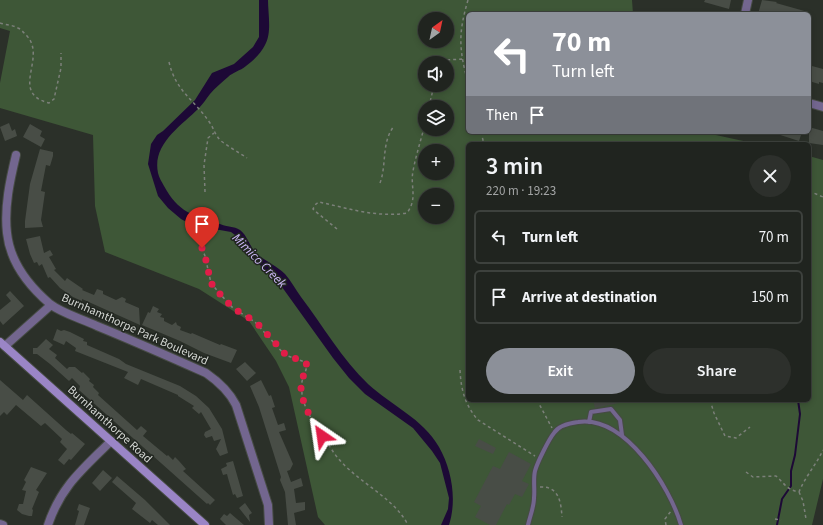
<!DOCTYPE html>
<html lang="en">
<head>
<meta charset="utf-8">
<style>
  :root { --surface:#20241f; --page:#2d302c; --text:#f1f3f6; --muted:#a2a4a4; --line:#3d413d; --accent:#8c9099 }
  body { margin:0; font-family:"Source Sans 3",sans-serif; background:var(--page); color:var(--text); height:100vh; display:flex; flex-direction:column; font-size:15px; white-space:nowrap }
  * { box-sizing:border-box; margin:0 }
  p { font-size:13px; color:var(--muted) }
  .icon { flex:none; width:22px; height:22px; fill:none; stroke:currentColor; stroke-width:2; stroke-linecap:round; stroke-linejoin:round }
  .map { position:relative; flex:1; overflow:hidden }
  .panel { position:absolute; left:466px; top:142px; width:345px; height:260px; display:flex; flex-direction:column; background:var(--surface); border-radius:6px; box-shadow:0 2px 6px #0003,0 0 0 1px var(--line) }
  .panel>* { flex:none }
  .top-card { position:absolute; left:466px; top:12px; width:345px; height:122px; border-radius:6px; box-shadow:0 2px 6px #0003,0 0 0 1px var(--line); background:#8c9099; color:#fff; overflow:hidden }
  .needle { width:26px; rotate:33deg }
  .controls { position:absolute; left:418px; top:12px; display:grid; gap:8px }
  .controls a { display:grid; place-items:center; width:36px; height:36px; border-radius:50%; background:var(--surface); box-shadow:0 2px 6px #0003,0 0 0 1px var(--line); font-size:20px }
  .pin { position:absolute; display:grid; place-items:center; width:34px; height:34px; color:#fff; margin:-41px -17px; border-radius:50% 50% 50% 0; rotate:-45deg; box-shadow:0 0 4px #0007 }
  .pin .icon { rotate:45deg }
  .me { position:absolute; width:44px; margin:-22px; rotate:328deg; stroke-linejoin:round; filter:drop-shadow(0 0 3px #0008) }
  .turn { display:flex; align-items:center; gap:14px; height:84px; padding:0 20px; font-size:18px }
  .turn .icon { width:52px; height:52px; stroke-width:2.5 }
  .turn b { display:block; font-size:28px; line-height:34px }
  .then { display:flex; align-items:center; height:38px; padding:0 20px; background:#0003; gap:8px; font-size:15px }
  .round { display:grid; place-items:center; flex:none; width:42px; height:42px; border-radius:21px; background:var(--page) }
  .head { display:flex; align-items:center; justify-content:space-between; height:68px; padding:0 20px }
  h1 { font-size:24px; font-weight:600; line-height:30px }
  .cta { display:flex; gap:8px; margin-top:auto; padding:8px 20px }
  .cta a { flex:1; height:46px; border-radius:24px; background:var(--accent); color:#fff; font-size:16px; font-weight:600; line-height:46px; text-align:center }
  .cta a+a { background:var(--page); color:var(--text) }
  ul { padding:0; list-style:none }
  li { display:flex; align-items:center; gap:12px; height:54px; margin:0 8px 6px; padding:0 12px; border:2px solid var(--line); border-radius:6px }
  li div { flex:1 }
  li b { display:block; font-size:15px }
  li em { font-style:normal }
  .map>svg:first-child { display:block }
  .green { fill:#3e5737; fill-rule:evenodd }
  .water { fill:#1d0936 }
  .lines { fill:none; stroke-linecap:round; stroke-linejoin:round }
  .stream { stroke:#1d0936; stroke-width:2 }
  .building { fill:#484d46 }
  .service-casing { stroke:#464b44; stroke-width:6 }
  .minor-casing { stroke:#464b44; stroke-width:10 }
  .secondary-casing { stroke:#464b44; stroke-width:10 }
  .path { stroke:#7c807a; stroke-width:1.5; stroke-dasharray:3 3; stroke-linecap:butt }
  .service { stroke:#73668f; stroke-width:4 }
  .minor { stroke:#73668f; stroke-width:8 }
  .secondary { stroke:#9a85c6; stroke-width:8 }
  .route { stroke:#e11d48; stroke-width:7; stroke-dasharray:0 12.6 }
  .labels { text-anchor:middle; stroke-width:3; stroke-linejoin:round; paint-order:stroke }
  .street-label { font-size:12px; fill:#d4d7d3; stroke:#212620 }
  .water-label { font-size:13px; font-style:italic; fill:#ccb8f7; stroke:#212620 }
</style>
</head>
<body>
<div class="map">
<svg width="823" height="525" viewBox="0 0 823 525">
  <rect width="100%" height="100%" fill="#2b3029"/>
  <path class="green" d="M0 0H632L633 14H468V132H702L757 144H468V400H809V156L823 160V479L812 525H325L318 517 289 387 276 361 249 321 199 289 105 252 95 206 93 135 0 108V83L10 31 0 28ZM425 19H447V41H425ZM425 63H447V85H425ZM425 107H447V129H425ZM425 151H447V173H425ZM425 195H447V217H425Z"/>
  <path class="water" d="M259 0H268C268 14 272 33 265 45 261 53 253 61 246 66 240 71 233 72 228 77 222 82 215 88 210 94 206 99 203 104 199 108 181 126 152 144 158 173 159 178 162 182 164 186 178 212 193 216 220 224 227 227 234 226 240 230 247 235 250 247 256 253 265 261 277 266 285 274 291 281 296 290 301 297 323 326 342 359 368 384 392 406 422 418 439 447 452 470 457 500 449 525H441L448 509 449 498 440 463 432 451 413 428 365 394 349 378 333 358 282 287 272 276 251 257 235 235 231 232 192 225 181 219 168 208 158 196 148 164 151 144 157 135 163 131 195 100 212 73 234 64 253 47 259 37Z"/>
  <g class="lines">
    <path class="stream" d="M777 525 782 499 791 486V471L795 455 800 414 798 400"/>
  </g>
  <path class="building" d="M705 0H731L729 9 704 2Z
    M762 0 777 2 776 3 808 12V14H758Z
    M812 66 823 69V83L819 82V84L809 81V67L811 68Z
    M9 123 12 131 15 129 17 136 5 141 0 127Z
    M30 124 42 131 40 136 45 139 41 147 23 137Z
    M809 127 823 131V145L809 143Z
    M775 132H802L799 141 774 133Z
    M40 149 53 152V156L50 166 46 165 41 191 45 192 41 220 43 227 25 228V221L30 184Z
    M40 236 44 253 50 250 53 255 49 257 56 269 54 270 65 281 67 278 83 289 82 290 94 295 97 289 103 291V294L116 300 122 297 126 299 125 302 139 308 140 325 82 299V301L73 297 60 288 50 277 48 278 42 264 39 266 37 262 34 263 30 254 26 239Z
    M10 291 24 306 3 325 0 321V310L11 301 6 295Z
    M153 306 159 309 157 312 162 314 160 317 164 318V321L172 325 176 322 177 325 181 327 180 330 191 334 192 333 220 345 221 344 237 350 231 363 204 353 180 341 142 325 148 312 150 313Z
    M57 329 61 331 64 330 70 332 84 339 83 341 87 342V345L119 359 126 364 180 386 196 396 209 408 222 429 228 453 220 456 216 449 221 439 214 441 212 436 206 438 204 435 205 432 211 429 201 412 199 414 192 408 194 406 178 396V395L141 379 138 385 124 378 128 372 75 351 76 348 66 341 64 345 53 340Z
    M46 339 53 345 49 349 57 355 55 358 67 369 69 367H75L82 373 83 372 90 379 89 381 94 385 93 387 99 393 98 395 137 430 141 426 147 431 143 436 167 456 168 455 173 460 175 457 179 461 186 469 183 471 215 500 210 505 208 503 207 504 79 390 80 386 72 378 69 381 50 364 37 354H33V348H37Z
    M245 362 256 373 247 381 236 369Z
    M0 380 23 400 27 395 66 430 71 434 72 433 85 444 71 460 69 459 64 465 58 460 67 449 60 442 62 439 45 423 41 426 16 405 7 415 4 412 0 416Z
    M261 380 269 396 271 395 275 407 272 408 278 425 284 423 286 430 279 432 293 464 290 470 287 471 291 482 301 478 303 486 294 489 296 503 305 502V510L294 513 296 525H288L285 492 280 480 281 477 259 407 250 386Z
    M593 400H624V402L595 408Z
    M479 439 496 448 493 454 475 446Z
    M509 452 531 464 522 481 529 484 522 497 515 494 509 505 507 504 496 525H490L475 517 481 506 474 502 493 466 500 469Z
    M233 461 243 496 237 498 235 494 233 495 228 478 227 474 223 475 221 469 227 466 226 463Z
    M31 467 47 473 36 490 39 492 32 509 33 510 32 516H29L22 514 17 510 19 504H23L26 491 22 490 26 482 24 480Z
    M103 470 112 478 100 491 92 483Z
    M117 476 145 500 170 525H158L152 520 150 523 132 509 136 503 112 482Z
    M245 503 252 513 249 515 250 522 239 508Z
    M79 504 90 508 84 525H75L79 511 77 510Z
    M230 513 244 525H226L220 519 224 514 227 516Z"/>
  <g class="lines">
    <g class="service-casing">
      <path id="service" d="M589 422 591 412 611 409 620 420 622 435
        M528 525C530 516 534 507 534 498 535 490 533 479 535 471 537 463 549 439 554 433 559 425 570 423 578 422 625 415 670 487 681 525"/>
    </g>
    <g class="minor-casing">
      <path id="minor" d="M745 14 748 0
        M809 103 823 107
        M16 155C10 180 4 207 7 233 10 262 29 286 50 304 63 314 83 319 97 326 134 341 170 357 206 373 219 382 229 391 236 405L268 505 269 525
        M5 346 51 305
        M0 524 3 525
        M48 525C61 486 83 469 111 441"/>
    </g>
    <g class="secondary-casing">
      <path id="secondary" d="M0 342 205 525"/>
    </g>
    <path class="path" d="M468 0C458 34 459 49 468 83
      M0 23C6 25 13 25 18 28 22 30 24 33 27 36 47 58 9 93 49 103L54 99 61 68V53
      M169 62C176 92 194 99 210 123 214 129 215 135 221 141 229 147 238 152 247 158
      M442 63 447 60 462 59
      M429 107 434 85
      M481 132 484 144
      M380 183C387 164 381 143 394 126
      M809 191 823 197
      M205 192 204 165 208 138 214 133
      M337 229 315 211 313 209 316 204 319 202C347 208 377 218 407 213 418 198 410 187 413 171 416 155 421 140 425 124
      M202 248 205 256 211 283 220 294 233 308 255 322 285 355 305 362C309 369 303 374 302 382 301 385 302 390 302 394 305 414 321 433 332 450 351 480 393 495 408 525
      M460 370C461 390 465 405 478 420L535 456
      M537 400 552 428
      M710 400 714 413 725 436 736 438 750 427
      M746 472 753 477 776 476C784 483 787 490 799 492 805 477 816 465 823 450
      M540 487C559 486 561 502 562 517
      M799 492 803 501 806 519
      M775 519 781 520
      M666 525 665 519 671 511"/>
    <use href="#service" class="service"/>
    <use href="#minor" class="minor"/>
    <use href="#secondary" class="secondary"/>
  </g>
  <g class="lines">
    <path class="route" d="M202 248 205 256 211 283 220 294 233 308 256 322 286 355 305 362 307 365C306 372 302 377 301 383 300 402 312 420 322 436"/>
  </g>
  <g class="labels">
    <g class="street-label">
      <text transform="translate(135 329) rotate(24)" y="4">Burnhamthorpe Park Boulevard</text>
      <text transform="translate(110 424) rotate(42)" y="4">Burnhamthorpe Road</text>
    </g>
    <g class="water-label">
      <text transform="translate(260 260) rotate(45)" y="5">Mimico Creek</text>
    </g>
  </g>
</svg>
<div class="controls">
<a><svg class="needle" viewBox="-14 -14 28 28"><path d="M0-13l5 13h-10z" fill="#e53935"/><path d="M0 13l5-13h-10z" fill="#a2a4a4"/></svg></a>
<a><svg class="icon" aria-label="sound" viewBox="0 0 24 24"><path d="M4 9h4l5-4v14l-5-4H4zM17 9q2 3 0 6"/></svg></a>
<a><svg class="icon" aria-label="layers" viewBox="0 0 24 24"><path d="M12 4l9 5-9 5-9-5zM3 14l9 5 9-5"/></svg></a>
<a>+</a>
<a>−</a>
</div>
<div class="pin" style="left:202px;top:248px;background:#d93025"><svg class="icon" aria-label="arrive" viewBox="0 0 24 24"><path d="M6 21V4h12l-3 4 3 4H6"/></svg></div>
<svg class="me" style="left:322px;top:436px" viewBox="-20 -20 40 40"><path d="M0-17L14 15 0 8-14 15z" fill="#e11d48" stroke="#fff" stroke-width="4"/></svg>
<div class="top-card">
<div class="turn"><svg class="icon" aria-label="left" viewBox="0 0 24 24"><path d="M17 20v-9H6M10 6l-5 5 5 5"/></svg><div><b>70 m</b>Turn left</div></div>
<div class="then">Then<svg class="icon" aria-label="arrive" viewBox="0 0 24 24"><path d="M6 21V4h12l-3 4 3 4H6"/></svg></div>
</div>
<section class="panel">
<div class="head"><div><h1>3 min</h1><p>220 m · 19:23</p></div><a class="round"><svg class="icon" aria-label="close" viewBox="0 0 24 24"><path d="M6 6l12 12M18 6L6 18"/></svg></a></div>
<ul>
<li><svg class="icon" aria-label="left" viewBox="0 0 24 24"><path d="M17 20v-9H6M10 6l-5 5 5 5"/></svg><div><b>Turn left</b></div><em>70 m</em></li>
<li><svg class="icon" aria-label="arrive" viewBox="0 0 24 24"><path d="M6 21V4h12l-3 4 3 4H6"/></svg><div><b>Arrive at destination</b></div><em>150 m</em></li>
</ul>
<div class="cta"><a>Exit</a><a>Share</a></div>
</section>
</div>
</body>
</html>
